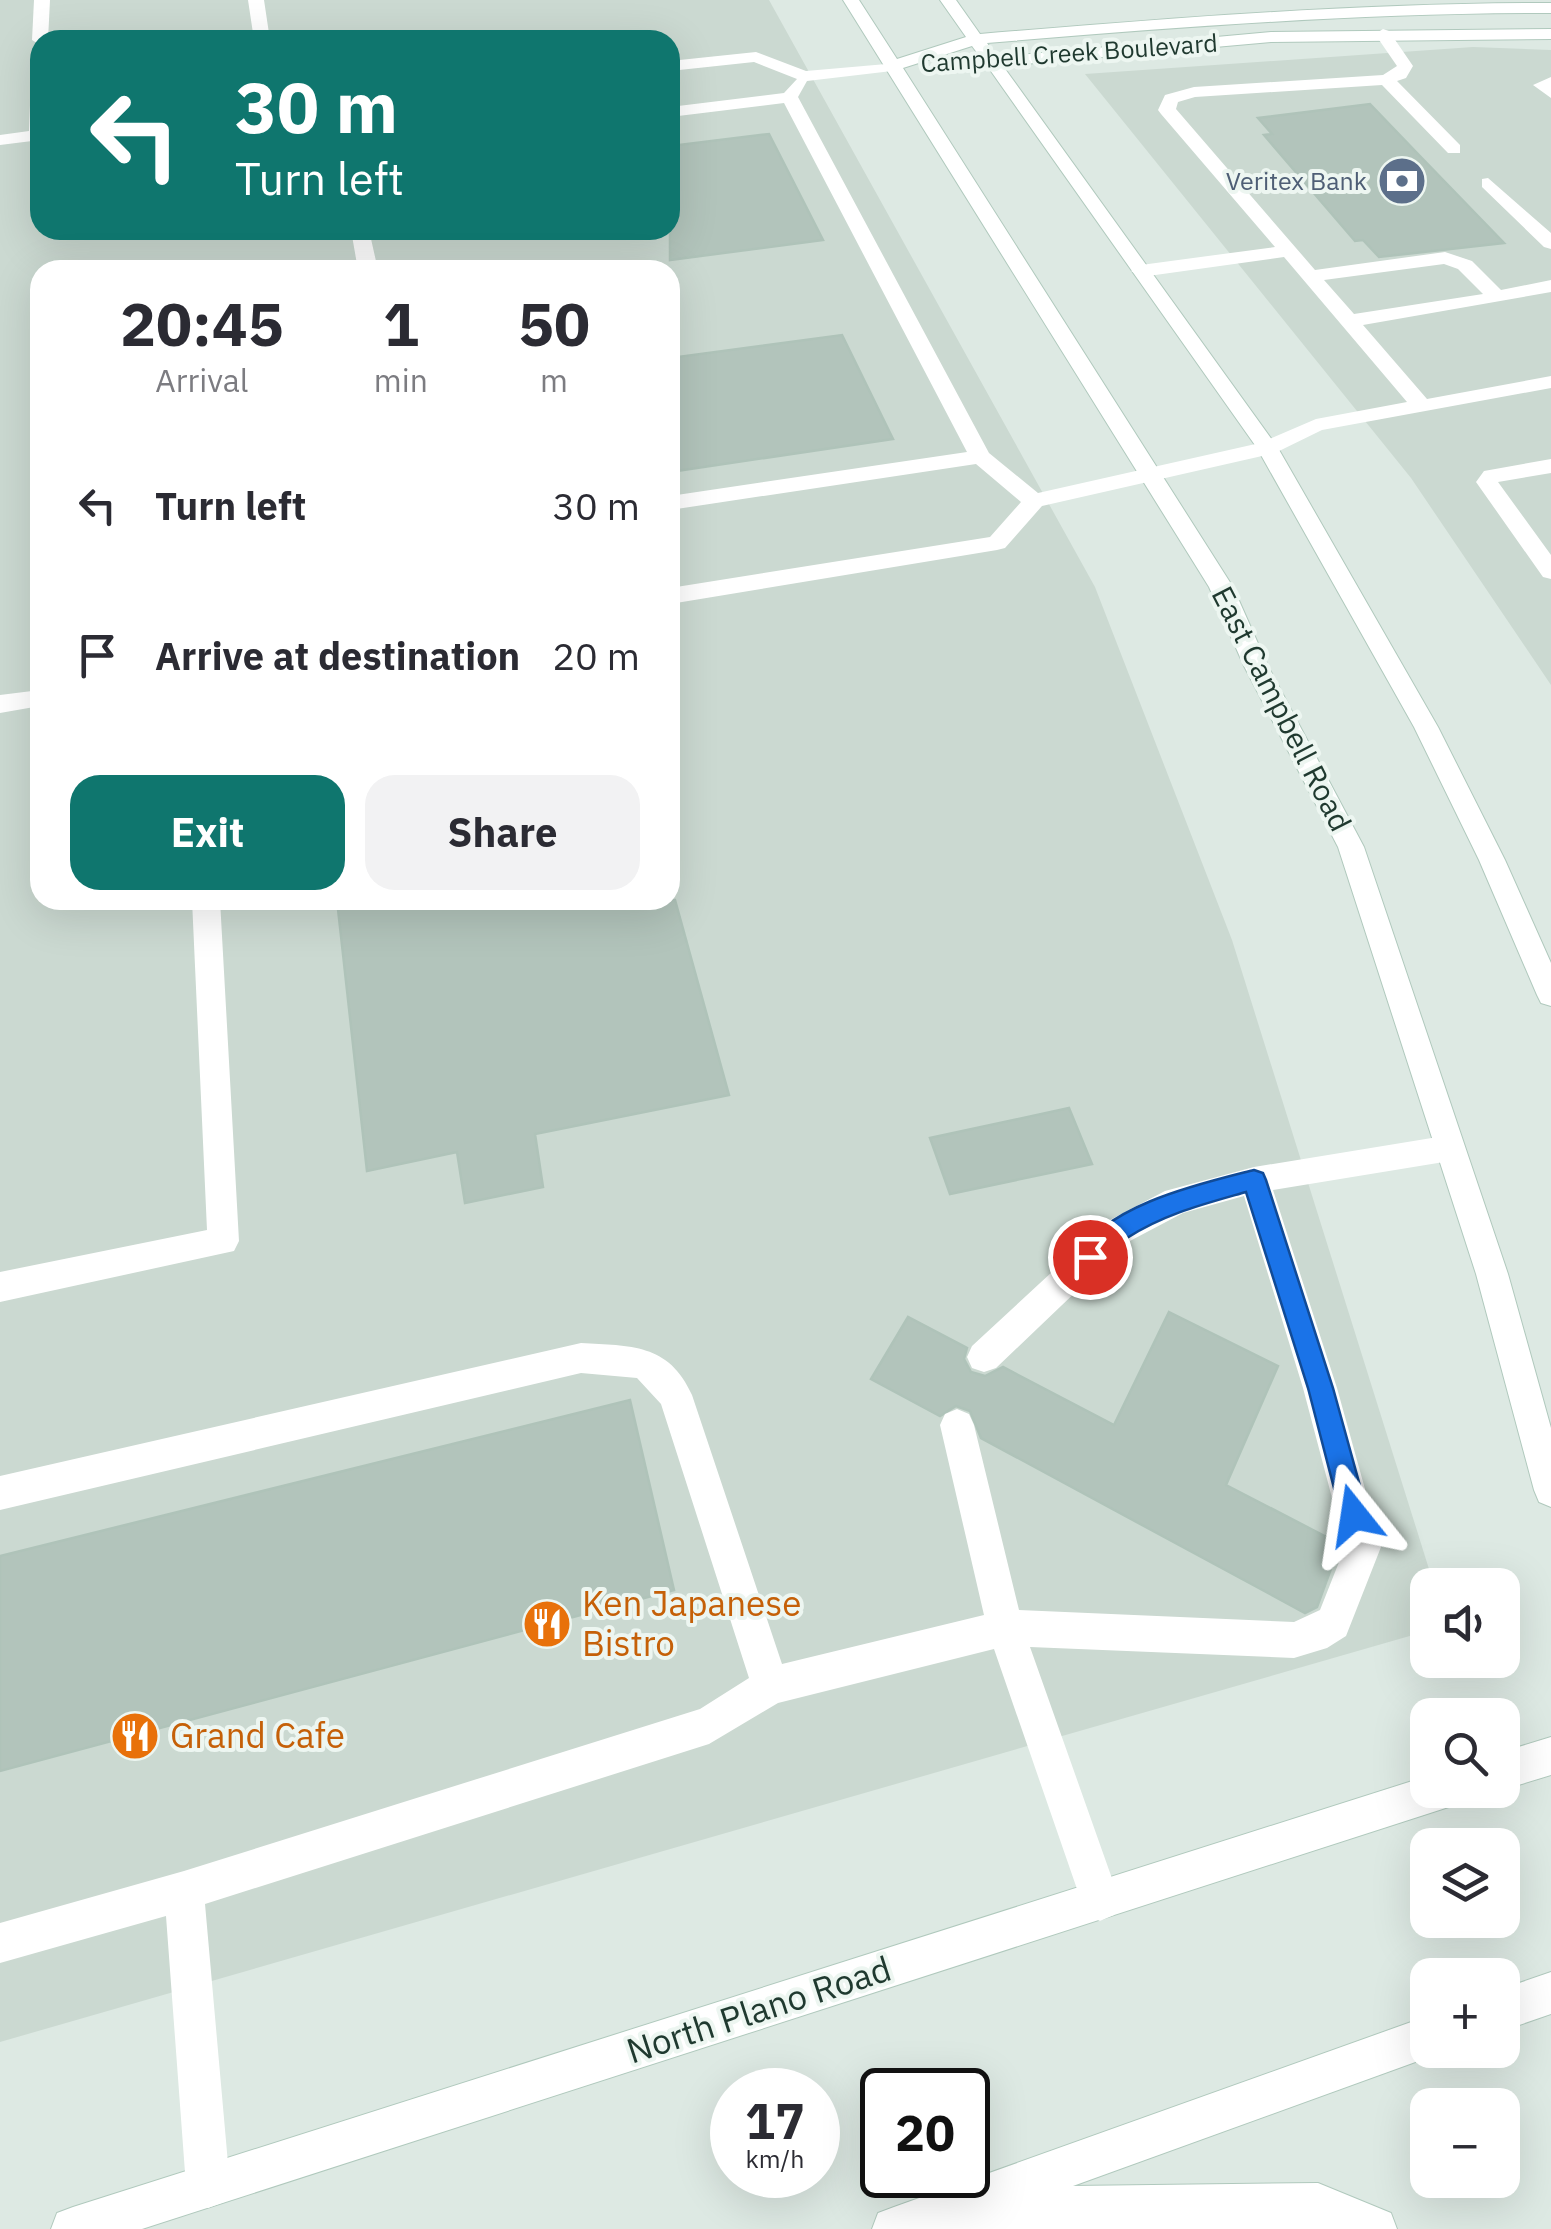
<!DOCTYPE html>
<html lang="en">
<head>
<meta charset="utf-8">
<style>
  :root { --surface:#fff; --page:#f2f2f3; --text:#2b2b33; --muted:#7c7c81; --accent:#0f766e }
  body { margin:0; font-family:"IBM Plex Sans",sans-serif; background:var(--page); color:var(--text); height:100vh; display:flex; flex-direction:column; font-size:38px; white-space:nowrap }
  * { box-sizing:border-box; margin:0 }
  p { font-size:32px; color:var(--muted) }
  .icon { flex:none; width:55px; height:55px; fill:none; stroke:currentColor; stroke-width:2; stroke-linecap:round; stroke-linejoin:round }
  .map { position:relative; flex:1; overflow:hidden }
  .side { position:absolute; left:30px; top:260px; width:650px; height:650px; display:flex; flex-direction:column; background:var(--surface); border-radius:30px; box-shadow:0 10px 40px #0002 }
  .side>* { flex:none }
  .guide { position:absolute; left:30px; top:30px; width:650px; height:210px; border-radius:30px; box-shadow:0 10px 40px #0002; background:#0f766e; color:#fff; overflow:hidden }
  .buttons { position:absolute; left:1410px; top:1568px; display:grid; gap:20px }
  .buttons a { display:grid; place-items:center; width:110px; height:110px; border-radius:20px; background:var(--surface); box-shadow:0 10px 40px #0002; font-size:50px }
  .speed { position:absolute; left:710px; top:2068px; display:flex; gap:20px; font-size:50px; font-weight:700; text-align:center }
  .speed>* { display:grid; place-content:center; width:130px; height:130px; border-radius:50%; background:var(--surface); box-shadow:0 10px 40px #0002; line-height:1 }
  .speed small { font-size:25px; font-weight:400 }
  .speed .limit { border:5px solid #111; border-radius:15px; background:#fff; color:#111 }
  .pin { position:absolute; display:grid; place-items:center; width:85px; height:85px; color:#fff; margin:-42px; border:5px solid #fff; border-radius:50%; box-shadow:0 2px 10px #0007 }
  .me { position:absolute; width:110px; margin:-55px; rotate:345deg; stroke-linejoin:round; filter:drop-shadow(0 0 8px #0008) }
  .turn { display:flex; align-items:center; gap:35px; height:210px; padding:0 40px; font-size:45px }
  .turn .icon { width:130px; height:130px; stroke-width:2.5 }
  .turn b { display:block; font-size:70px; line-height:85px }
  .eta { display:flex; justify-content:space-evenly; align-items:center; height:170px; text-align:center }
  .eta b { font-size:60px; font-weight:700; line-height:70px }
  .button { display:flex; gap:20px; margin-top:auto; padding:20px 40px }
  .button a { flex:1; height:115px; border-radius:30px; background:var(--accent); color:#fff; font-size:40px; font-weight:700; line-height:115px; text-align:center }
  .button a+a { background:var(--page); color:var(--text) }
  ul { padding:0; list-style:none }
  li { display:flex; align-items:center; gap:30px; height:150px; padding:0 40px }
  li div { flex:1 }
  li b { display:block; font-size:38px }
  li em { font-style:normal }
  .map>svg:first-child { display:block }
  .built { fill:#cbd9d1; fill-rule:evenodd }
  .building { fill:#b2c4bb; stroke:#afc3b9; stroke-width:2.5 }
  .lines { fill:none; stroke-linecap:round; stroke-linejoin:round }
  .secondary-casing { stroke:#b0c9bd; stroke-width:2 }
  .lane { fill:#fff; fill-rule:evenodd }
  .secondary { fill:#fff; fill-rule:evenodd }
  .route { fill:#1a73e8; stroke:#114b97; stroke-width:2.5 }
  .labels { text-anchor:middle; stroke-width:8; stroke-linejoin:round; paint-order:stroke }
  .far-street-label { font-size:25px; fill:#1f392f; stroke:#edf6f1 }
  .far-service-label { font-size:25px; fill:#4e5e75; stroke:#edf6f1; text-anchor:end }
  .street-label { font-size:30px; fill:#1f392f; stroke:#edf6f1 }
  .near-food-label { font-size:35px; fill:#c56008; stroke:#edf6f1; text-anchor:start }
  .near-street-label { font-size:35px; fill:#1f392f; stroke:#edf6f1 }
</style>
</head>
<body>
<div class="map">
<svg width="1551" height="2229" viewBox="0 0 1551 2229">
  <rect width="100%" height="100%" fill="#dde9e3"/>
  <path class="built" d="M0 0H769L1095 587 1232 940 1434 1585H1428L1427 1631 0 2042ZM40 40H670V230H40ZM40 270H670V900H40Z
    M1473 47 1551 50V685L1411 478 1085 74Z"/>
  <path class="building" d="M1370 104 1418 154 1504 243 1379 257 1363 240 1355 241 1264 135 1272 134 1258 118Z
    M769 134 823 240 670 260V146Z
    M842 335 893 439 670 472V358Z
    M337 900H675L729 1095 535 1134 543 1187 465 1203 457 1152 367 1171Z
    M1069 1108 1092 1164 950 1194 930 1138Z
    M1169 1312 1278 1366 1226 1485 1340 1544 1317 1607 1305 1613 981 1438 970 1411 956 1406 940 1416 871 1379 908 1317 967 1348 964 1359 971 1372 985 1376 1003 1367 1114 1425Z
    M630 1400 674 1590 0 1771V1556Z"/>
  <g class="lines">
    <g class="secondary-casing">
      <path id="secondary" d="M843 0H859L897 59 966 37 940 0H956L980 34C1171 18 1360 3 1551 3V13C1362 13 1175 27 987 43L997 57 1271 32 1551 29V39L1271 42 1003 66 1278 448 1438 727 1505 860 1551 963V1006L1541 1003 1537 995 1479 860 1414 727 1257 448 988 67 974 66V60L981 58 972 46 903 68 1233 587 1268 666 1364 847 1508 1274 1551 1428V1507L1539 1502 1534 1490 1476 1274 1338 847 1244 666 1209 587Z
        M1551 1737V1775L1502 1790H1501L1502 1752Z
        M1428 1776V1790H1463L1458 1804 142 2229H51L57 2213 73 2207Z
        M1551 1972V2014L1502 2031V1989Z
        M1428 2016V2050L1443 2052 1073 2186 1318 2183 1391 2213 1397 2229H872L878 2213 894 2207Z"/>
    </g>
    <path class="lane" d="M34 0H50L48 40H40V45L32 40Z
      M248 0H264L270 40H254Z
      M1383 29 1389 31 1413 66 1406 78 1397 81 1460 145V153H1448L1382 85 1195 97 1178 102 1176 109 1315 270 1445 252 1472 261 1501 290 1551 280V292L1363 325 1427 399 1551 376V388L1322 430 1275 453 1042 506 1005 548 997 550 670 604V588L990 537 1021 502 976 464 670 510V496L967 452 784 103 670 117V107L784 93 797 79 754 62 670 71V61L756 52 806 71 898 63 900 66 892 71 807 81 798 97 989 453 1038 493 1260 443 1316 419 1407 402 1284 257 1141 277 1131 271 1141 265 1275 247 1161 114 1158 110 1165 95 1194 87 1383 75 1397 66 1375 34ZM1444 264 1458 269 1483 294 1354 314 1324 280Z
      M40 48V140L0 145V135L29 131 32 53Z
      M1551 77V98L1533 85Z
      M1488 178 1551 233V249L1544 247 1482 187V179Z
      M351 230H369L378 270H358Z
      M1551 459V473L1498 482 1551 555V579L1543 577 1476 482 1484 471Z
      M40 690V706L0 713V695Z
      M192 900H220L239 1241 234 1251 0 1302V1272L207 1230Z
      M1450 1135 1461 1139 1465 1148 1461 1157 1450 1161 1273 1190 1337 1388 1381 1547 1346 1636 1327 1648 1294 1658 1030 1647 1120 1901 1114 1915 1100 1921 1086 1915 994 1649 778 1703 709 1744 205 1904 230 2186 224 2202 208 2208 192 2202 186 2186 166 1916 0 1963V1923L184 1871 700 1709 749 1678 661 1404 637 1378 581 1373 0 1510V1476L581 1343C630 1346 669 1343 692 1395L782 1664 984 1615 940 1425 945 1414 957 1409 969 1414 974 1425 1019 1610 1294 1622 1320 1610 1345 1547 1303 1388 1244 1196 1183 1213 1128 1242 996 1368 984 1372 972 1368 967 1357 972 1346 1106 1222 1165 1191 1254 1167Z"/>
    <use href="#secondary" class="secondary"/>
  </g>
  <path class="route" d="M1254 1170 1263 1173 1266 1180 1333 1388 1368 1515 1364 1524 1354 1528 1345 1524 1341 1515 1308 1388 1246 1192C1204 1204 1164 1214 1127 1238 1114 1247 1106 1262 1090 1268L1082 1265 1078 1257C1103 1205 1203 1183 1254 1170Z"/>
  <defs>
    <g id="bank-disc" transform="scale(2.5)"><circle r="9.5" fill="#5c6f8a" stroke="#edf6f1"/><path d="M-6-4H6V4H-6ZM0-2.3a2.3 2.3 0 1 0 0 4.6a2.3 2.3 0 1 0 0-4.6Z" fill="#fff"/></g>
    <g id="restaurant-disc" transform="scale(2.5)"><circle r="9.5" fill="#e8710a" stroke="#edf6f1"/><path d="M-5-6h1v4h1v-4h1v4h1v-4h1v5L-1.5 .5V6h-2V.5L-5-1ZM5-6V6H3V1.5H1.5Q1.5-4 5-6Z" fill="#fff"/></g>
  </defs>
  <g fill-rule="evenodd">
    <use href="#bank-disc" x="1402" y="181"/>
    <use href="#restaurant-disc" x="547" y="1624"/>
    <use href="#restaurant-disc" x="135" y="1736"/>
  </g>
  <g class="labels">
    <g class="far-street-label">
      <text transform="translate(1069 53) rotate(-4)" y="9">Campbell Creek Boulevard</text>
    </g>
    <g class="far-service-label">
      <text x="1367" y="190">Veritex Bank</text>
    </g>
    <g class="street-label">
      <text transform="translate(1281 709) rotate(63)" y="10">East Campbell Road</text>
    </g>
    <g class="near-food-label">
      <text x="582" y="1616">Ken Japanese<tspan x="582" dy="40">Bistro</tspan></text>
      <text x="170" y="1748">Grand Cafe</text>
    </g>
    <g class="near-street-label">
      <text transform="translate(759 2010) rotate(-18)" y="12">North Plano Road</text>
    </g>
  </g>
</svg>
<div class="buttons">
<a><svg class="icon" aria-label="sound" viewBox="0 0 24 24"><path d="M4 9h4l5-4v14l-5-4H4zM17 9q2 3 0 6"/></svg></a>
<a><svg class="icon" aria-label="search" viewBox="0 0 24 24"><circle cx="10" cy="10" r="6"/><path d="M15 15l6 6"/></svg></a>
<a><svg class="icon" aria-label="layers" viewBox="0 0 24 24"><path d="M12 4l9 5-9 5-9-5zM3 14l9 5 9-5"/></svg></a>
<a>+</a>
<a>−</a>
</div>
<div class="speed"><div>17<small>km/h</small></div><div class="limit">20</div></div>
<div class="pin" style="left:1090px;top:1257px;background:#d93025"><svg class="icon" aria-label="arrive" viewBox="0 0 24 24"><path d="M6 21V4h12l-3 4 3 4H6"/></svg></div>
<svg class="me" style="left:1354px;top:1515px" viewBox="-20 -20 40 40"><path d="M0-17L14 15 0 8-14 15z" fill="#1a73e8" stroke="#fff" stroke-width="4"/></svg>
<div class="guide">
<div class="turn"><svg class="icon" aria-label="left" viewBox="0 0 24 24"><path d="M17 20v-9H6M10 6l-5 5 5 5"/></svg><div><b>30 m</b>Turn left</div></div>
</div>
<section class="side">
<div class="eta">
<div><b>20:45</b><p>Arrival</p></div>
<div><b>1</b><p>min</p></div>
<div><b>50</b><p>m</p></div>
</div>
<ul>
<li><svg class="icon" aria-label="left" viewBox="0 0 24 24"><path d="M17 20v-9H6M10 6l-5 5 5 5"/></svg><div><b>Turn left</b></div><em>30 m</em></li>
<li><svg class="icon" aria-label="arrive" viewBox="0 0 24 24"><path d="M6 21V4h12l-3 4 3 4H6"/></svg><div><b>Arrive at destination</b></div><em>20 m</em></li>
</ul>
<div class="button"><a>Exit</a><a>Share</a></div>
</section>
</div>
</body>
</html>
